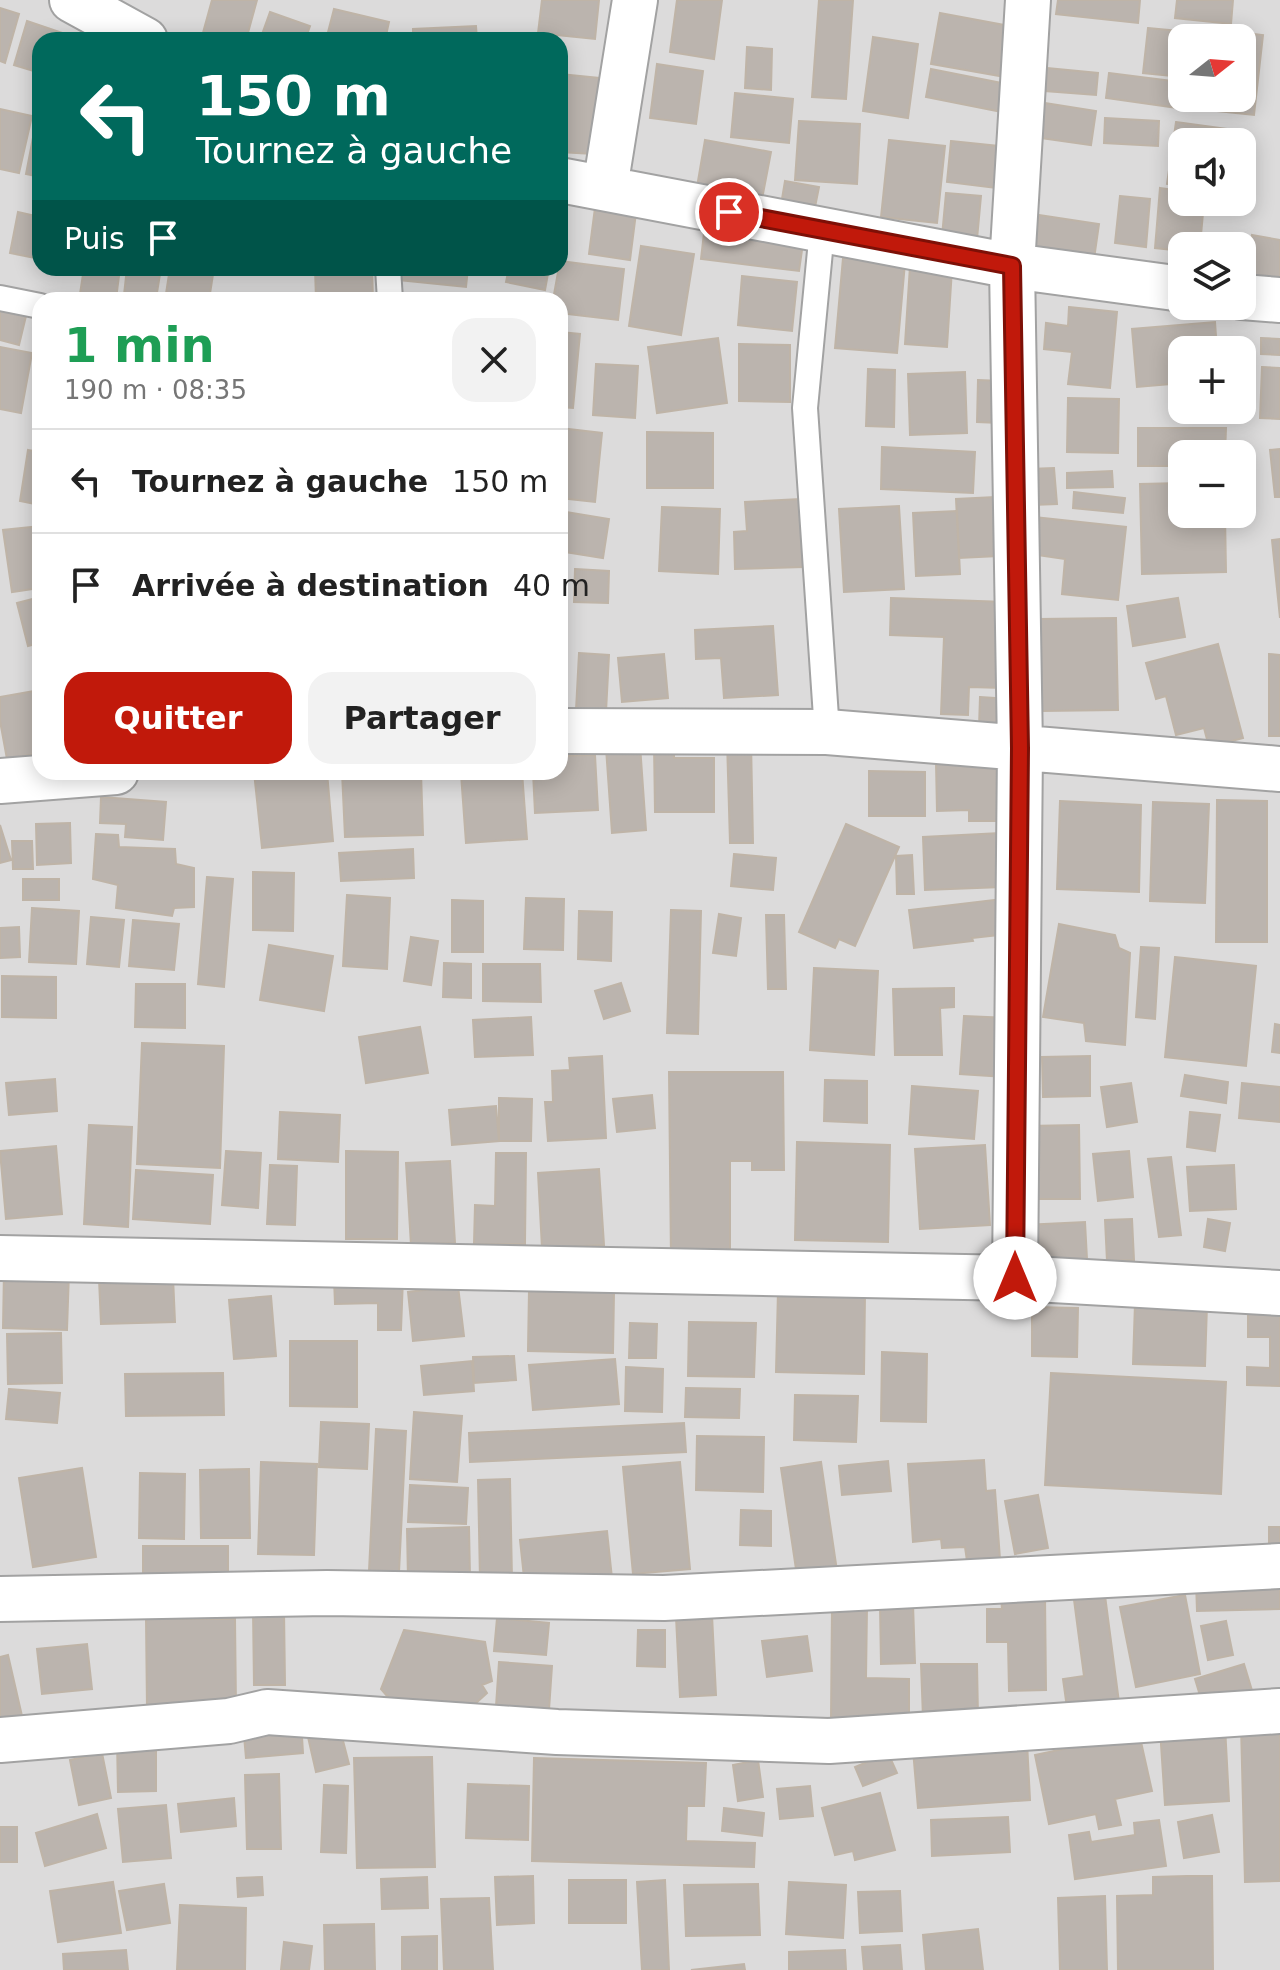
<!DOCTYPE html>
<html lang="fr">
<head>
<meta charset="utf-8">
<style>
  :root { --surface:#fff; --page:#f2f2f2; --text:#222; --muted:#767676; --line:#e0e0e0; --accent:#c1190b }
  body { margin:0; font-family:"DejaVu Sans",sans-serif; background:var(--page); color:var(--text); height:100vh; display:flex; flex-direction:column; font-size:30px; white-space:nowrap }
  * { box-sizing:border-box; margin:0 }
  p { font-size:26px; color:var(--muted) }
  .icon { flex:none; width:44px; height:44px; fill:none; stroke:currentColor; stroke-width:2; stroke-linecap:round; stroke-linejoin:round }
  .map { position:relative; flex:1; overflow:hidden }
  .drawer { position:absolute; left:32px; top:292px; width:536px; height:488px; display:flex; flex-direction:column; background:var(--surface); border-radius:24px; box-shadow:0 4px 20px #0003 }
  .drawer>* { flex:none }
  .top-card { position:absolute; left:32px; top:32px; width:536px; height:244px; border-radius:24px; box-shadow:0 4px 20px #0003; background:#00695c; color:#fff; overflow:hidden }
  .needle { width:52px; rotate:73deg }
  .controls { position:absolute; left:1168px; top:24px; display:grid; gap:16px }
  .controls a { display:grid; place-items:center; width:88px; height:88px; border-radius:16px; background:var(--surface); box-shadow:0 4px 20px #0003; font-size:40px }
  .pin { position:absolute; display:grid; place-items:center; width:68px; height:68px; color:#fff; margin:-34px; border:4px solid #fff; border-radius:50%; box-shadow:0 2px 8px #0007 }
  .me { position:absolute; width:88px; margin:-44px; rotate:0deg; stroke-linejoin:round; filter:drop-shadow(0 0 6px #0008) }
  .turn { display:flex; align-items:center; gap:28px; height:168px; padding:0 32px; font-size:36px }
  .turn .icon { width:104px; height:104px; stroke-width:2.5 }
  .turn b { display:block; font-size:56px; line-height:68px }
  .then { display:flex; align-items:center; height:76px; padding:0 32px; background:#0003; gap:16px; font-size:30px }
  .round { display:grid; place-items:center; flex:none; width:84px; height:84px; border-radius:24px; background:var(--page) }
  .overview { display:flex; align-items:center; justify-content:space-between; height:136px; padding:0 32px }
  h1 { font-size:48px; font-weight:600; line-height:60px; color:#1e9e55 }
  .cta { display:flex; gap:16px; margin-top:auto; padding:16px 32px }
  .cta a { flex:1; height:92px; border-radius:24px; background:var(--accent); color:#fff; font-size:32px; font-weight:600; line-height:92px; text-align:center }
  .cta a+a { background:var(--page); color:var(--text) }
  ul { padding:0; list-style:none }
  li { display:flex; align-items:center; gap:24px; height:104px; padding:0 32px; border-top:2px solid var(--line) }
  li div { flex:1 }
  li b { display:block; font-size:30px }
  li em { font-style:normal }
  .map>svg:first-child { display:block }
  .residential { fill:#dcdbdb; fill-rule:evenodd }
  .building { fill:#bbb4ae; stroke:#bfb4a7; stroke-width:2 }
  .lines { fill:none; stroke-linecap:round; stroke-linejoin:round }
  .lane-casing { stroke:#a2a2a2; stroke-width:28 }
  .street-casing { stroke:#a2a2a2; stroke-width:48 }
  .lane { stroke:#fff; stroke-width:24 }
  .street { stroke:#fff; stroke-width:44 }
  .route-casing { stroke:#7d1007; stroke-width:20 }
  .route { stroke:#c1190b; stroke-width:14 }
</style>
</head>
<body>
<div class="map">
<svg width="1280" height="1970" viewBox="0 0 1280 1970">
  <rect width="100%" height="100%" fill="#eeece4"/>
  <path class="residential" d="M0 0H1280V1970H0ZM1182 38H1242V98H1182ZM40 40H560V268H40ZM1182 142H1242V202H1182ZM1182 246H1242V306H1182ZM40 300H560V772H40ZM1182 350H1242V410H1182ZM1182 454H1242V514H1182Z"/>
  <path class="building" d="M212 0H257L246 40H201Z
    M542 0H599L595 39 538 33Z
    M677 0H722L714 59 670 52Z
    M819 0H853L846 99 812 97Z
    M1058 0H1140L1138 23 1056 14Z
    M1177 0H1233L1231 24 1175 18Z
    M0 8 19 14 5 63 0 61Z
    M334 9 389 22 385 40H326Z
    M270 12 310 26 305 40H260Z
    M940 13 1020 28 1011 78 931 64Z
    M27 21 71 36 70 40H40V73L14 65Z
    M476 26 477 40H413V29Z
    M1197 27 1263 35 1254 115 1189 108 1190 98H1242V38H1196Z
    M1148 28 1189 32 1188 38H1182V77L1143 73Z
    M873 37 918 44 908 118 863 111Z
    M747 47 772 49 771 90 745 88Z
    M657 64 703 71 696 124 650 118Z
    M1047 68 1098 73 1096 95 1045 91Z
    M931 69 1007 84 1002 112 926 97Z
    M1109 73 1181 82 1178 108 1106 98Z
    M560 74 599 78 593 154 560 152Z
    M735 93 793 99 789 143 731 137Z
    M1045 103 1096 111 1091 145 1040 138Z
    M0 109 32 116 19 173 0 169Z
    M1105 118 1159 121 1158 146 1104 143Z
    M799 121 860 124 857 184 795 180Z
    M36 122 40 123V177L26 174Z
    M1176 122 1228 129 1226 142H1182V186L1167 184Z
    M705 140 771 152 762 199 697 187Z
    M889 140 945 146 937 223 881 217Z
    M951 141 1008 147 1004 189 947 182Z
    M785 181 819 187 813 217 780 211Z
    M1160 188 1182 191V202H1204L1200 246H1182V251L1155 248Z
    M946 193 981 196 976 250 941 247Z
    M1120 196 1150 199 1146 247 1115 243Z
    M596 200 637 205 630 260 589 254Z
    M18 212 40 217V259L10 253Z
    M1039 215 1099 224 1094 259 1034 251Z
    M705 224 804 236 799 271 701 259Z
    M1252 235 1280 240V281L1244 274Z
    M641 246 694 254 681 335 629 326Z
    M843 258 905 263 897 353 835 348Z
    M560 261 624 269 618 320 560 313V300H553Z
    M910 266 952 269 947 347 905 344Z
    M84 268H120L116 299 80 294Z
    M127 268H161L156 299 124 295Z
    M170 268H214L209 300H165Z
    M315 268H372L373 300H316Z
    M400 268H468L466 287 399 280Z
    M509 268H549L545 290 506 282Z
    M742 276 797 282 792 331 738 325Z
    M1069 307 1117 312 1110 388 1068 384 1072 352 1044 349 1046 323 1068 326Z
    M0 310 26 316 19 345 0 340Z
    M1215 322 1217 350H1182V383L1137 387 1132 329Z
    M560 332 580 334 573 408 560 407Z
    M718 338 727 403 657 413 648 347Z
    M1261 338 1280 339V355L1261 354Z
    M739 344 790 345V402L739 401Z
    M0 347 32 353 21 413 0 409Z
    M596 364 638 366 635 418 593 415Z
    M1262 367 1280 368V419L1260 418Z
    M868 369 895 370 894 427 866 426Z
    M965 372 967 433 910 435 908 374Z
    M978 380 1001 381 1000 423 977 422Z
    M1068 398 1119 399 1118 453 1067 452Z
    M560 428 602 433 595 502 560 498Z
    M1138 428H1226L1225 454H1182V466H1138Z
    M647 432 713 433V488H647Z
    M882 447 975 452 973 493 881 489Z
    M1280 449V497H1275L1270 450Z
    M28 450 40 452V505L20 501Z
    M1054 468 1057 504 1032 505 1029 469Z
    M1112 471 1113 487 1067 488V473Z
    M1182 483V514H1225L1226 572 1142 574 1140 484Z
    M1074 492 1125 498 1123 513 1073 508Z
    M995 497 998 556 959 558 956 499Z
    M800 499 803 567 735 569 734 532 747 531 745 502Z
    M899 506 904 589 844 592 839 509Z
    M662 507 720 509 718 574 659 571Z
    M560 511 609 519 603 558 565 552 560 580Z
    M957 511 960 574 916 576 913 513Z
    M1034 517 1126 527 1118 600 1062 594 1065 559 1030 554Z
    M40 526V588L12 592 3 530Z
    M1280 539V618L1272 540Z
    M575 569 609 571 608 603 574 602Z
    M40 597V643L28 646 17 603Z
    M891 598 1006 602 1003 688 969 687 968 715 941 714 944 637 890 635Z
    M1178 598 1185 637 1133 646 1127 606Z
    M1116 618 1118 710 1042 711 1040 619Z
    M773 626 778 695 724 698 721 658 696 659 695 630Z
    M1218 644 1243 738 1209 747 1204 728 1176 735 1166 696 1156 699 1146 663Z
    M579 653 609 655 606 712 576 710Z
    M664 654 668 698 622 702 618 658Z
    M1269 654 1280 655V736H1269Z
    M40 690V753L7 759 0 721V697Z
    M980 697 1009 699 1007 728 979 727Z
    M727 741H751L753 843H730Z
    M654 744 674 745V758H714V812H655Z
    M640 745 646 830 612 833 606 748Z
    M595 755 598 810 535 813 533 772H560V756Z
    M936 763H1011V801L997 802V821H969V810L937 811Z
    M869 771 925 772V816H869Z
    M254 772H327L333 841 262 848Z
    M342 772H421L423 835 345 837Z
    M487 772H522L527 839 466 843 461 774Z
    M101 797 166 802 163 840 125 837 126 824 100 823Z
    M1217 800 1267 801V942H1216Z
    M1060 801 1141 805 1139 892 1057 889Z
    M1153 802 1209 804 1205 903 1150 901Z
    M70 823 71 863 37 865 36 824Z
    M846 824 899 847 855 946 839 939 835 948 799 932Z
    M0 825 11 860 0 863Z
    M1000 833 1002 887 925 890 923 837Z
    M96 834 118 835 119 847 175 849 176 864 194 868V907L174 908 172 916 116 908 118 885 93 879Z
    M12 841H32L33 869H13Z
    M413 849 414 878 341 881 339 853Z
    M734 854 776 858 773 890 731 886Z
    M912 855 914 894H897L896 856Z
    M253 872 294 873 293 931 253 930Z
    M207 877 233 879 224 987 198 984Z
    M23 879H59V900H23Z
    M347 895 390 898 387 969 343 966Z
    M526 898 564 899 563 950 524 949Z
    M1002 899 1007 934 972 938 973 941 914 948 909 910Z
    M452 900 483 901V952H452Z
    M32 908 79 911 76 964 29 962Z
    M671 910 701 911 698 1034 667 1033Z
    M579 911 612 912 611 961 578 959Z
    M719 914 741 918 736 956 713 953Z
    M766 915H784L786 989H768Z
    M91 917 124 920 119 967 87 964Z
    M133 920 179 924 174 970 129 966Z
    M1059 924 1115 935 1119 948 1130 953 1125 1045 1086 1041 1084 1023 1043 1017Z
    M19 927 20 957 0 958V928Z
    M411 937 438 941 431 985 404 981Z
    M269 945 333 956 324 1011 260 1000Z
    M1141 947 1159 948 1155 1019 1136 1017Z
    M1175 957 1256 966 1246 1066 1165 1057Z
    M444 963 471 964V998L443 997Z
    M483 964H540L541 1002 483 1001Z
    M814 968 878 971 874 1055 810 1050Z
    M2 976 56 977V1018L2 1017Z
    M621 983 630 1011 604 1019 595 991Z
    M136 984H185V1028L135 1027Z
    M954 988V1007L940 1008 942 1055H895L893 989Z
    M964 1016 1009 1018 1005 1077 960 1074Z
    M531 1017 533 1055 475 1057 473 1020Z
    M1275 1024 1280 1025V1053L1272 1052Z
    M420 1027 428 1073 366 1083 359 1037Z
    M142 1043 224 1046 220 1168 137 1164Z
    M602 1056 606 1138 548 1141 545 1102H553L552 1071 570 1070 569 1058Z
    M1090 1056V1096L1043 1097 1042 1057Z
    M669 1072H783L784 1170H752V1161H730V1259H671Z
    M1185 1075 1228 1082 1226 1103 1181 1096Z
    M55 1079 57 1111 9 1115 6 1083Z
    M825 1080 867 1081V1123L824 1121Z
    M1131 1083 1137 1122 1107 1127 1101 1087Z
    M1242 1083 1280 1087V1122L1239 1118Z
    M912 1086 978 1091 974 1139 909 1134Z
    M652 1095 655 1128 617 1132 613 1099Z
    M499 1098 532 1099 531 1141H499Z
    M496 1106 499 1141 452 1145 449 1110Z
    M280 1112 340 1115 338 1162 278 1159Z
    M1190 1112 1220 1115 1215 1151 1187 1147Z
    M89 1125 132 1127 128 1227 84 1224Z
    M1079 1125 1080 1199H1028L1027 1126Z
    M797 1142 890 1145 888 1242 795 1240Z
    M985 1145 990 1225 920 1229 915 1149Z
    M56 1146 62 1214 6 1219 0 1151Z
    M226 1151 261 1153 258 1208 222 1205Z
    M346 1151 398 1152 397 1239H346Z
    M1129 1151 1133 1197 1098 1201 1093 1154Z
    M496 1153H526L525 1244H474L475 1205 495 1206Z
    M1171 1157 1181 1235 1159 1237 1148 1159Z
    M450 1161 455 1243 411 1245 406 1163Z
    M270 1165 297 1166 295 1225 267 1224Z
    M1234 1165 1236 1209 1190 1211 1187 1167Z
    M599 1169 604 1245 542 1248 538 1173Z
    M136 1170 213 1175 210 1224 133 1219Z
    M1132 1219 1134 1260 1107 1261 1105 1220Z
    M1208 1219 1230 1223 1225 1251 1204 1247Z
    M1085 1222 1087 1259 1026 1262 1024 1225Z
    M4 1270 69 1272 67 1330 3 1328Z
    M173 1277 175 1322 101 1324 99 1279Z
    M403 1278 401 1330H378V1303L335 1304 334 1279Z
    M458 1286 464 1336 413 1341 408 1292Z
    M529 1290 614 1292 613 1353 528 1351Z
    M778 1291 865 1293 864 1374 776 1372Z
    M271 1296 276 1356 234 1359 229 1300Z
    M1135 1303 1207 1305 1205 1366 1133 1364Z
    M1032 1307 1078 1308 1077 1357 1032 1356Z
    M1248 1308H1280V1386L1247 1385V1367L1270 1368V1337H1248Z
    M689 1322 756 1323 754 1377 688 1376Z
    M630 1323 657 1324 656 1358H629Z
    M61 1333 62 1383 8 1384 7 1334Z
    M290 1341H357V1407L290 1406Z
    M882 1352 927 1354 926 1422 881 1421Z
    M514 1356 516 1380 474 1383 473 1357Z
    M615 1359 619 1404 533 1410 529 1365Z
    M472 1361 474 1391 424 1395 421 1366Z
    M626 1367 663 1369 662 1412 625 1411Z
    M223 1373 224 1415 126 1416 125 1374Z
    M1051 1373 1226 1382 1221 1494 1045 1485Z
    M686 1388 740 1389 739 1418 685 1417Z
    M9 1389 60 1393 57 1423 6 1419Z
    M795 1395 858 1396 856 1442 794 1440Z
    M414 1412 462 1416 457 1482 410 1479Z
    M321 1422 369 1424 367 1469 319 1467Z
    M684 1423 686 1452 470 1462 469 1433Z
    M376 1429 406 1431 399 1572 369 1571Z
    M697 1436 764 1437 763 1492 696 1490Z
    M984 1460 986 1491 995 1490 1000 1559 967 1561 965 1547 942 1548 941 1539 913 1542 908 1464Z
    M888 1461 891 1491 842 1495 839 1466Z
    M261 1462 317 1464 314 1555 258 1554Z
    M680 1462 690 1569 633 1574 623 1467Z
    M821 1462 837 1571 797 1576 781 1468Z
    M82 1468 96 1557 33 1567 19 1478Z
    M249 1469 250 1538H201L200 1470Z
    M140 1473 185 1474 184 1539 139 1538Z
    M510 1479 512 1579 480 1580 478 1480Z
    M410 1485 468 1488 466 1524 408 1522Z
    M1038 1495 1048 1548 1015 1554 1005 1501Z
    M741 1510 771 1511V1546L740 1545Z
    M469 1527 470 1577 408 1579 407 1529Z
    M1269 1527H1280V1546H1269Z
    M607 1531 612 1578 525 1587 520 1540Z
    M143 1546H228V1590H143Z
    M1280 1580V1609L1197 1611 1196 1582Z
    M1104 1588 1119 1702 1067 1708 1063 1679 1084 1676 1073 1592Z
    M1185 1595 1200 1674 1136 1687 1120 1607Z
    M1045 1596 1046 1690 1009 1691 1008 1642H987V1609H1002L1001 1597Z
    M913 1604 915 1663 881 1664 880 1605Z
    M832 1607H867L866 1678 909 1679V1721L831 1720Z
    M253 1610H284L285 1685H254Z
    M712 1615 716 1695 680 1697 676 1617Z
    M497 1618 549 1623 546 1655 494 1651Z
    M146 1619H235L236 1708H147Z
    M1226 1621 1233 1655 1208 1660 1201 1626Z
    M404 1630 485 1642 492 1681 482 1685 487 1693 464 1714 400 1711 381 1689Z
    M638 1630H665V1667L637 1666Z
    M807 1636 812 1671 767 1677 762 1641Z
    M87 1644 92 1689 42 1694 37 1649Z
    M8 1655 22 1716 0 1721V1657Z
    M499 1662 552 1666 549 1710 496 1706Z
    M921 1664H977L978 1717 923 1718Z
    M1244 1664 1254 1697 1205 1712 1195 1679Z
    M301 1721 303 1753 246 1758 243 1725Z
    M1280 1725V1881L1245 1882 1241 1726Z
    M1225 1726 1229 1801 1165 1805 1160 1729Z
    M340 1729 349 1764 316 1772 308 1737Z
    M1139 1733 1152 1791 1115 1799 1121 1825 1099 1829 1096 1814 1049 1824 1035 1755Z
    M156 1740V1791L118 1792 117 1741Z
    M1027 1742 1030 1800 918 1808 913 1750Z
    M102 1753 111 1798 79 1805 70 1760Z
    M888 1753 897 1773 863 1786 855 1767Z
    M432 1757 435 1867 357 1868 354 1758Z
    M534 1758 706 1763 704 1806H687L686 1841 755 1843 754 1867 532 1861Z
    M758 1760 763 1797 738 1801 733 1765Z
    M279 1774 281 1849H247L245 1775Z
    M468 1784 529 1786 528 1840 466 1838Z
    M324 1785 348 1786 346 1853 321 1852Z
    M810 1786 813 1816 780 1819 777 1789Z
    M880 1793 895 1850 855 1860 853 1851 835 1855 822 1808Z
    M234 1798 236 1826 181 1832 178 1804Z
    M166 1805 171 1858 123 1862 118 1809Z
    M724 1808 764 1813 762 1836 722 1831Z
    M97 1814 106 1848 45 1866 36 1833Z
    M1212 1815 1219 1852 1184 1858 1178 1822Z
    M1008 1817 1010 1852 932 1856 931 1820Z
    M1159 1820 1166 1866 1075 1879 1069 1835 1089 1832 1091 1842 1135 1835 1134 1823Z
    M0 1827H17V1862H0Z
    M533 1876 534 1923 497 1925 495 1877Z
    M1187 1876H1212L1213 1970H1118L1117 1896 1153 1895V1877Z
    M262 1877 263 1895 238 1897 237 1878Z
    M427 1877 428 1908 382 1909 381 1879Z
    M569 1880H626V1923H569Z
    M665 1880 669 1970H642L637 1882Z
    M113 1882 121 1933 58 1942 50 1891Z
    M789 1882 846 1885 843 1938 786 1934Z
    M164 1884 170 1923 127 1930 119 1891Z
    M758 1884 760 1935 686 1936 684 1885Z
    M900 1891 902 1931 860 1933 858 1892Z
    M1105 1896 1107 1970H1060L1058 1898Z
    M489 1898 493 1970H444L441 1899Z
    M180 1905 246 1908 245 1970H177Z
    M374 1924 375 1970H325L324 1925Z
    M978 1929 983 1970H926L923 1935Z
    M437 1936V1970H402V1937Z
    M284 1942 312 1946 309 1970H281Z
    M900 1945 902 1970H864L862 1947Z
    M126 1950 128 1970H64L63 1954Z
    M845 1950 846 1970H789V1952Z
    M744 1964 745 1970H691Z"/>
  <g class="lines">
    <g class="lane-casing">
      <path id="lane" d="M822 230 805 408 827 732
        M388 268 390 300
        M0 298 40 306"/>
    </g>
    <g class="street-casing">
      <path id="street" d="M72 0 145 40
        M560 180 1012 266 1182 289
        M605 188 635 0
        M1242 297 1280 300
        M560 731 827 732 1280 769
        M0 781 116 772
        M0 1258 1015 1278 1280 1293
        M1015 1278 1020 748 1012 266 1028 0
        M0 1599 327 1593 664 1598 1280 1566
        M0 1740 229 1721 267 1712 557 1732 829 1741 1280 1711"/>
    </g>
    <use href="#lane" class="lane"/>
    <use href="#street" class="street"/>
  </g>
  <g class="lines">
    <g class="route-casing">
      <path id="route" d="M729 212 1012 266 1020 748 1015 1278"/>
    </g>
    <use href="#route" class="route"/>
  </g>
</svg>
<div class="controls">
<a><svg class="needle" viewBox="-14 -14 28 28"><path d="M0-13l5 13h-10z" fill="#e53935"/><path d="M0 13l5-13h-10z" fill="#767676"/></svg></a>
<a><svg class="icon" aria-label="sound" viewBox="0 0 24 24"><path d="M4 9h4l5-4v14l-5-4H4zM17 9q2 3 0 6"/></svg></a>
<a><svg class="icon" aria-label="layers" viewBox="0 0 24 24"><path d="M12 4l9 5-9 5-9-5zM3 14l9 5 9-5"/></svg></a>
<a>+</a>
<a>−</a>
</div>
<div class="pin" style="left:729px;top:212px;background:#d93025"><svg class="icon" aria-label="arrive" viewBox="0 0 24 24"><path d="M6 21V4h12l-3 4 3 4H6"/></svg></div>
<svg class="me" style="left:1015px;top:1278px" viewBox="-20 -20 40 40"><circle r="19" fill="#fff"/><path d="M0-13L10 11 0 6-10 11z" fill="#c1190b"/></svg>
<div class="top-card">
<div class="turn"><svg class="icon" aria-label="left" viewBox="0 0 24 24"><path d="M17 20v-9H6M10 6l-5 5 5 5"/></svg><div><b>150 m</b>Tournez à gauche</div></div>
<div class="then">Puis<svg class="icon" aria-label="arrive" viewBox="0 0 24 24"><path d="M6 21V4h12l-3 4 3 4H6"/></svg></div>
</div>
<section class="drawer">
<div class="overview"><div><h1>1 min</h1><p>190 m · 08:35</p></div><a class="round"><svg class="icon" aria-label="close" viewBox="0 0 24 24"><path d="M6 6l12 12M18 6L6 18"/></svg></a></div>
<ul>
<li><svg class="icon" aria-label="left" viewBox="0 0 24 24"><path d="M17 20v-9H6M10 6l-5 5 5 5"/></svg><div><b>Tournez à gauche</b></div><em>150 m</em></li>
<li><svg class="icon" aria-label="arrive" viewBox="0 0 24 24"><path d="M6 21V4h12l-3 4 3 4H6"/></svg><div><b>Arrivée à destination</b></div><em>40 m</em></li>
</ul>
<div class="cta"><a>Quitter</a><a>Partager</a></div>
</section>
</div>
</body>
</html>
